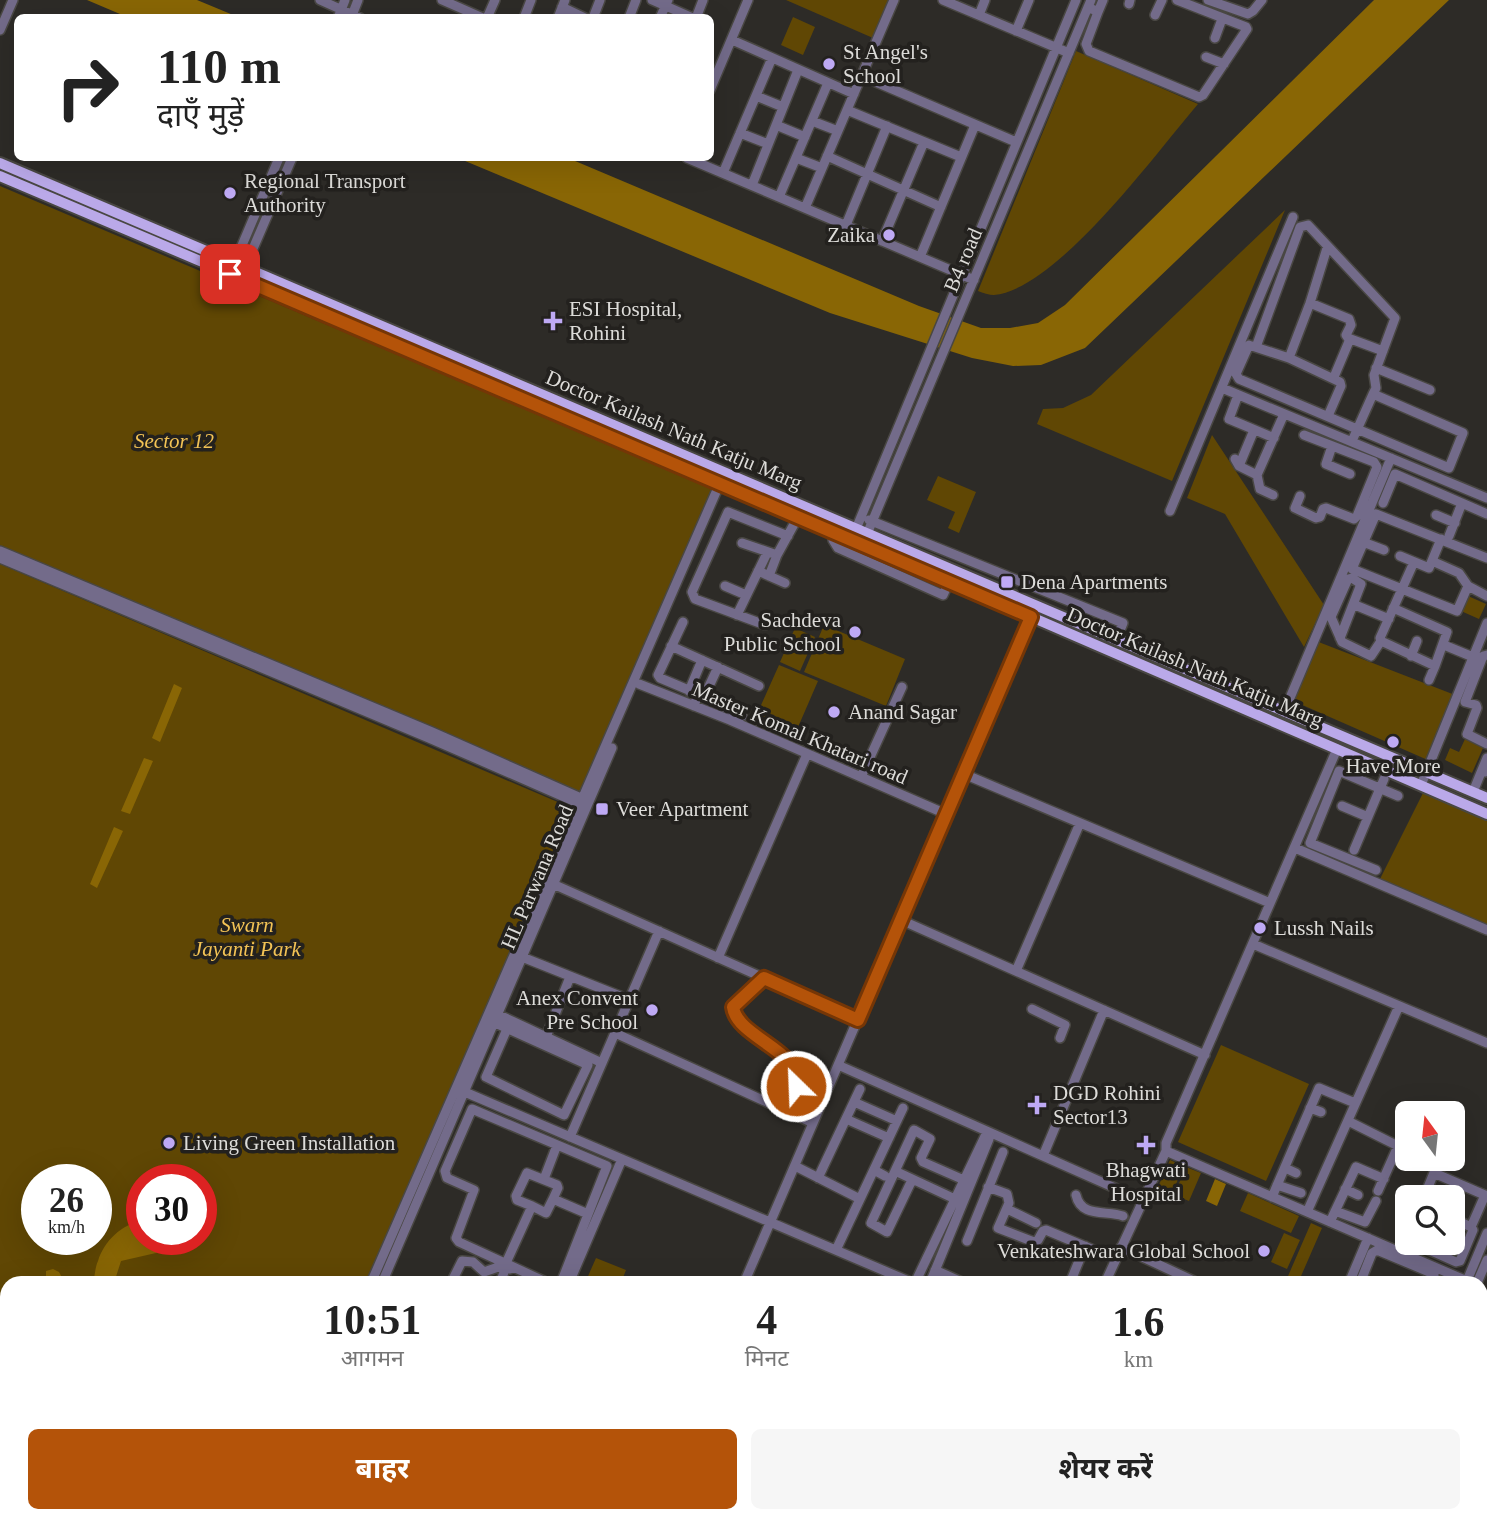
<!DOCTYPE html>
<html lang="hi">
<head>
<meta charset="utf-8">
<style>
  :root { --surface:#fff; --page:#f6f6f6; --text:#222; --muted:#767676; --accent:#b45309 }
  body { margin:0; font-family:"Times New Roman","Noto Sans Devanagari",serif; background:var(--page); color:var(--text); height:100vh; display:flex; flex-direction:column; font-size:26px; white-space:nowrap }
  * { box-sizing:border-box; margin:0 }
  p { font-size:23px; color:var(--muted) }
  .icon { flex:none; width:38px; height:38px; fill:none; stroke:currentColor; stroke-width:2; stroke-linecap:round; stroke-linejoin:round }
  .map { position:relative; flex:1; overflow:hidden }
  .side { position:absolute; left:0px; top:1276px; width:1488px; height:247px; display:flex; flex-direction:column; background:var(--surface); border-radius:21px 21px 0 0; box-shadow:0 7px 28px #0002 }
  .side>* { flex:none }
  .banner { position:absolute; left:14px; top:14px; width:700px; height:147px; border-radius:10px; box-shadow:0 7px 28px #0002; background:#fff; color:var(--text); overflow:hidden }
  .needle { width:46px; rotate:345deg }
  .controls { position:absolute; left:1395px; top:1101px; display:grid; gap:14px }
  .controls a { display:grid; place-items:center; width:70px; height:70px; border-radius:10px; background:var(--surface); box-shadow:0 7px 28px #0002; font-size:35px }
  .speed { position:absolute; left:21px; top:1164px; display:flex; gap:14px; font-size:35px; font-weight:700; text-align:center }
  .speed>* { display:grid; place-content:center; width:91px; height:91px; border-radius:50%; background:var(--surface); box-shadow:0 7px 28px #0002; line-height:1 }
  .speed small { font-size:18px; font-weight:400 }
  .speed .limit { border:10px solid #d22; background:#fff; color:#111 }
  .pin { position:absolute; display:grid; place-items:center; width:60px; height:60px; color:#fff; margin:-30px; border-radius:14px; box-shadow:0 4px 10px #0006 }
  .me { position:absolute; width:77px; margin:-38px; rotate:336deg; stroke-linejoin:round; filter:drop-shadow(0 0 5px #0008) }
  .turn { display:flex; align-items:center; gap:24px; height:147px; padding:0 28px; font-size:32px }
  .turn .icon { width:91px; height:91px; stroke-width:2.5 }
  .turn b { display:block; font-size:49px; line-height:60px }
  .eta { display:flex; justify-content:space-evenly; align-items:center; height:119px; text-align:center }
  .eta b { font-size:42px; font-weight:700; line-height:49px }
  .action { display:flex; gap:14px; margin-top:auto; padding:14px 28px }
  .action a { flex:1; height:80px; border-radius:10px; background:var(--accent); color:#fff; font-size:28px; font-weight:700; line-height:80px; text-align:center }
  .action a+a { background:var(--page); color:var(--text) }
  .map>svg:first-child { display:block }
  .green { fill:#604704; fill-rule:evenodd }
  .water { fill:#896605 }
  .lines { fill:none; stroke-linecap:round; stroke-linejoin:round }
  .minor-casing { stroke:#494743; stroke-width:12 }
  .major-casing { stroke:#494743; stroke-width:14 }
  .minor { stroke:#736b8a; stroke-width:9 }
  .major { stroke:#baa9e9; stroke-width:10 }
  .route-casing { stroke:#753606; stroke-width:18 }
  .route { stroke:#b45309; stroke-width:12 }
  .poi-dot { fill:#bea9f4; stroke:#23211e; stroke-width:2.5 }
  .labels { text-anchor:middle; stroke-width:7; stroke-linejoin:round; paint-order:stroke }
  .poi-label { font-size:21px; fill:#dddcd9; stroke:#23211e; text-anchor:start }
  .street-label { font-size:21px; fill:#dddcd9; stroke:#23211e }
  .park-label { font-size:21px; font-style:italic; fill:#f3c355; stroke:#23211e }
</style>
</head>
<body>
<div class="map">
<svg width="1487" height="1521" viewBox="0 0 1487 1521">
  <rect width="100%" height="100%" fill="#2d2b27"/>
  <path class="green" d="M786 0H890L873 38Z
    M793 17 815 27 803 55 781 45Z
    M1076 51 1198 104C1156 153 1057 289 994 295 989 295 983 293 978 291Z
    M0 186 714 489 583 793 0 548Z
    M1285 210 1172 481 1037 424 1043 409 1063 408 1091 395Z
    M1212 435 1324 605 1304 647 1225 514 1187 498Z
    M938 476 976 492 959 533 948 528 955 512 927 500Z
    M0 564 574 809 368 1283H7V1516H267L265 1521H0ZM37 1180H96V1239H37ZM142 1180H201V1239H142Z
    M1468 596 1486 604 1479 619 1461 611Z
    M824 625 905 659 886 706 804 672Z
    M795 628 815 637 800 671 780 662Z
    M1316 641 1455 695 1430 761 1291 700Z
    M779 665 818 681 792 741 753 723Z
    M1465 739 1483 748 1472 773 1445 760 1450 748 1459 752Z
    M1426 787 1487 814V929L1378 883Z
    M1221 1045 1309 1084 1266 1181 1178 1142Z
    M1170 1160 1184 1166 1172 1193 1158 1187Z
    M1186 1167 1201 1173 1189 1201 1174 1195Z
    M1248 1193 1299 1216 1291 1233 1240 1211Z
    M1311 1223 1322 1228 1298 1283H1285Z
    M1284 1233 1300 1240 1287 1269 1271 1262Z
    M596 1258 626 1270 621 1283H585Z"/>
  <path class="water" d="M87 0H197L238 17H127Z
    M1374 0H1449L1085 348 1041 365 1013 366 972 358 830 313 458 158H568L919 306 981 328H1010L1038 323 1065 305Z
    M174 684 182 688 160 742 152 738Z
    M144 758 153 761 130 814 121 811Z
    M114 827 123 831 97 888 90 884Z
    M1215 1179 1226 1184 1217 1206 1206 1201Z
    M142 1221V1239H166L167 1245 156 1253 121 1261 114 1283H93C95 1276 95 1267 98 1261 104 1241 122 1224 142 1221Z
    M53 1269 59 1272 65 1283H46V1271Z
    M115 1516H205L204 1521H114Z"/>
  <g class="lines">
    <g class="minor-casing">
      <path id="minor" d="M320 0 360 18
        M442 0 483 18
        M652 0 693 18
        M943 0 1069 53
        M1208 0 1248 14 1253 11 1262 0
        M1129 4 1130 0
        M562 7 585 18
        M1088 7 1098 12 1086 44 1089 51 1199 97 1203 95 1247 29 1246 27 1177 0
        M1098 12 1103 0
        M979 15 985 0
        M1155 15 1162 0
        M338 18 345 0
        M351 18 358 0
        M487 18 495 0
        M524 18 531 0
        M558 18 565 0
        M593 18 600 0
        M629 18 636 0
        M660 18 668 0
        M696 18 703 0
        M0 30 13 0
        M1016 31 1029 0
        M1215 38 1222 19
        M732 40 854 94
        M1206 57 1224 64
        M862 76 1016 142
        M710 90 748 0
        M756 96 783 107
        M847 110 961 157
        M812 121 838 131
        M776 125 805 137
        M740 133 768 144
        M827 156 941 207
        M687 158 974 280
        M796 158 822 168
        M723 173 772 58
        M752 185 798 70
        M779 197 828 83
        M805 208 894 0
        M846 225 887 126
        M882 241 924 142
        M920 257 975 125
        M232 269 279 158
        M243 272 292 158
        M1310 303 1349 319 1351 325 1346 335 1348 338 1383 351
        M1249 345 1236 374 1239 379 1449 468 1463 433 1373 394 1376 388 1374 375 1395 318 1308 225 1300 227 1256 347
        M1252 346 1289 358 1340 382 1341 386 1328 416
        M1289 358 1310 303 1327 248
        M1376 368 1430 390
        M1334 377 1350 339
        M1222 388 1487 498
        M1238 395 1229 419 1274 438
        M1352 441 1373 394
        M1332 446 1326 464 1350 474
        M1235 459 1239 466 1257 475
        M1239 466 1254 430
        M1273 495 1260 489 1257 475 1284 414
        M1300 496 1295 508 1316 518 1320 517 1323 509 1326 508 1354 519 1357 516 1377 467 1374 462 1304 435
        M1383 503 1395 474 1487 514
        M1170 511 1293 217
        M1436 515 1455 523
        M869 520 1123 623 1116 640
        M856 529 1076 0
        M832 532 833 540 838 548 943 595 949 582
        M867 534 1091 0
        M1449 536 1462 503
        M1363 542 1384 550
        M742 543 777 555 798 517
        M0 551 432 732 588 801
        M1400 556 1429 568 1441 539
        M0 558 429 738 585 806
        M1432 561 1459 573 1468 586 1487 596
        M758 571 785 583
        M769 576 777 555
        M725 586 746 595
        M1468 586 1457 611 1352 569 1376 514 1487 558
        M1355 605 1389 619
        M1393 608 1447 632 1435 666 1381 641 1380 638 1414 562
        M737 615 767 553
        M683 622 658 675 660 678 698 694 694 706
        M765 625 695 599 692 592 728 512 788 536
        M1340 638 1361 584 1352 578 1348 579 1331 617 1342 642 1371 656 1381 641
        M1444 645 1473 657
        M671 646 759 686
        M1487 655 1483 656 1465 702 1476 705 1477 708 1467 734 1487 744
        M1411 656 1417 641
        M1429 680 1435 666
        M639 684 730 720 946 814
        M689 691 702 660
        M698 694 742 716
        M704 697 718 667
        M1284 712 1391 458
        M1485 772 1482 770 1487 758
        M964 774 1270 903
        M861 777 902 687
        M1421 785 1487 623
        M1473 792 1482 770
        M1342 806 1368 817
        M1295 848 1487 930
        M1354 850 1384 779
        M1376 870 1310 843 1339 771 1398 796
        M553 884 858 1020
        M901 920 1205 1055
        M1253 944 1487 1043
        M522 957 630 1000
        M718 958 807 754
        M1016 971 1080 823
        M764 978C758 985 734 1002 733 1008 731 1022 791 1055 798 1080L792 1092
        M1032 1009 1065 1025 1060 1038
        M497 1014 602 1063
        M493 1022 588 1065 564 1115 486 1077 507 1029
        M615 1033 813 1123
        M546 1037 570 977
        M838 1065 1142 1200
        M460 1090 913 1283
        M854 1102 897 1121
        M1310 1108 1321 1112
        M846 1119 889 1138
        M1348 1121 1398 1146 1378 1191
        M570 1137 659 931
        M1166 1151 1467 1281
        M1043 1156 1104 1010
        M795 1166 860 1199
        M1285 1168 1296 1173
        M874 1170 885 1176
        M895 1171 955 1199
        M1434 1173 1487 1196
        M818 1178 860 1089
        M544 1179 557 1145
        M912 1180 887 1232 871 1223 914 1130 930 1139 921 1158 923 1162 964 1180
        M1277 1185 1301 1193
        M988 1187 1007 1194 1009 1203 998 1228 1034 1242 1038 1240 1043 1231 1046 1230 1115 1259
        M1345 1189 1358 1195
        M1076 1195C1081 1218 1106 1210 1123 1216
        M1272 1197 1319 1088 1355 1103
        M1424 1197 1440 1158
        M532 1206 517 1200 516 1196 527 1173 557 1185 558 1188 553 1199 588 1214
        M1007 1209 1036 1223
        M1335 1211 1365 1222 1376 1201
        M1307 1212 1399 1006
        M1330 1222 1356 1167 1384 1179
        M1471 1227 1485 1195
        M967 1241 1003 1152
        M1411 1242 1456 1262 1460 1261 1473 1230 1471 1227 1452 1218
        M1121 1247 1198 1283
        M836 1250 903 1108
        M1400 1252 1407 1237
        M506 1263 532 1206 546 1213 553 1199
        M935 1270 964 1283
        M371 1283 720 483
        M382 1283 612 748
        M451 1283 462 1261 473 1262 484 1272 501 1266 510 1269
        M500 1283 506 1267
        M548 1283 459 1242 456 1238 474 1190 447 1178 445 1171 472 1109 607 1166 561 1283
        M569 1283 622 1159
        M744 1283 1036 606
        M915 1283 987 1132
        M930 1283 989 1139
        M1070 1283 1085 1246
        M1105 1283 1166 1151V1143L1337 749
        M1349 1283 1368 1238
        M1360 1283 1372 1253 1377 1250 1434 1274V1280
        M1466 1283 1487 1233
        M1477 1283 1487 1260
        M1480 1312 1487 1297
        M1480 1323 1487 1325
        M1480 1355 1487 1354
        M1480 1434 1487 1436
        M1480 1451 1487 1454
        M1480 1462 1487 1464
        M378 1516 391 1521
        M644 1516 656 1521
        M670 1516 671 1521
        M837 1516 841 1521
        M923 1516 938 1521
        M1382 1516 1396 1521
        M1452 1516 1465 1521
        M704 1518 705 1516
        M271 1521 273 1516
        M279 1521 282 1516
        M517 1521 519 1516
        M727 1521 729 1516
        M759 1521 762 1516
        M811 1521 812 1516
        M902 1521 905 1516
        M974 1521 977 1516
        M1005 1521 1007 1516
        M1036 1521 1038 1516
        M1055 1521 1057 1516
        M1121 1521 1123 1516
        M1209 1521 1212 1516
        M1350 1521 1352 1516
        M1364 1521 1366 1516"/>
    </g>
    <g class="major-casing">
      <path id="major" d="M0 163 1487 798
        M0 176 652 453 1487 814"/>
    </g>
    <use href="#minor" class="minor"/>
    <use href="#major" class="major"/>
  </g>
  <g class="lines">
    <g class="route-casing">
      <path id="route" d="M230 274 1031 617 858 1020 764 978 733 1007C737 1038 804 1051 796 1086"/>
    </g>
    <use href="#route" class="route"/>
  </g>
  <g class="poi-dot">
    <circle cx="829" cy="64" r="7"/>
    <circle cx="230" cy="193" r="7"/>
    <circle cx="889" cy="235" r="7"/>
    <path d="M549.5 310.5h7v7h7v7h-7v7h-7v-7h-7v-7h7z"/>
    <rect x="1000" y="575" width="14" height="14" rx="3.5"/>
    <circle cx="855" cy="632" r="7"/>
    <circle cx="834" cy="712" r="7"/>
    <circle cx="1393" cy="742" r="7"/>
    <rect x="595" y="802" width="14" height="14" rx="3.5"/>
    <circle cx="1260" cy="928" r="7"/>
    <circle cx="652" cy="1010" r="7"/>
    <path d="M1033.5 1094.5h7v7h7v7h-7v7h-7v-7h-7v-7h7z"/>
    <circle cx="169" cy="1143" r="7"/>
    <path d="M1142.5 1134.5h7v7h7v7h-7v7h-7v-7h-7v-7h7z"/>
    <circle cx="1264" cy="1251" r="7"/>
  </g>
  <g class="labels">
    <g class="poi-label">
      <text x="843" y="59">St Angel's<tspan x="843" dy="24">School</tspan></text>
      <text x="244" y="188">Regional Transport<tspan x="244" dy="24">Authority</tspan></text>
      <text x="875" y="242" text-anchor="end">Zaika</text>
      <text x="569" y="316">ESI Hospital,<tspan x="569" dy="24">Rohini</tspan></text>
      <text x="1021" y="589">Dena Apartments</text>
      <text x="841" y="627" text-anchor="end">Sachdeva<tspan x="841" dy="24">Public School</tspan></text>
      <text x="848" y="719">Anand Sagar</text>
      <text x="1393" y="773" text-anchor="middle">Have More</text>
      <text x="616" y="816">Veer Apartment</text>
      <text x="1274" y="935">Lussh Nails</text>
      <text x="638" y="1005" text-anchor="end">Anex Convent<tspan x="638" dy="24">Pre School</tspan></text>
      <text x="1053" y="1100">DGD Rohini<tspan x="1053" dy="24">Sector13</tspan></text>
      <text x="183" y="1150">Living Green Installation</text>
      <text x="1146" y="1177" text-anchor="middle">Bhagwati<tspan x="1146" dy="24">Hospital</tspan></text>
      <text x="1250" y="1258" text-anchor="end">Venkateshwara Global School</text>
    </g>
    <g class="street-label">
      <text transform="translate(963 260) rotate(-67)" y="7">B4 road</text>
      <text transform="translate(674 430) rotate(23)" y="7">Doctor Kailash Nath Katju Marg</text>
      <text transform="translate(1195 667) rotate(23)" y="7">Doctor Kailash Nath Katju Marg</text>
      <text transform="translate(800 733) rotate(23)" y="7">Master Komal Khatari road</text>
      <text transform="translate(537 877) rotate(-67)" y="7">HL Parwana Road</text>
    </g>
    <g class="park-label">
      <text x="174" y="448">Sector 12</text>
      <text x="247" y="932">Swarn<tspan x="247" dy="24">Jayanti Park</tspan></text>
    </g>
  </g>
</svg>
<div class="controls">
<a><svg class="needle" viewBox="-14 -14 28 28"><path d="M0-13l5 13h-10z" fill="#e53935"/><path d="M0 13l5-13h-10z" fill="#767676"/></svg></a>
<a><svg class="icon" aria-label="search" viewBox="0 0 24 24"><circle cx="10" cy="10" r="6"/><path d="M15 15l6 6"/></svg></a>
</div>
<div class="speed"><div>26<small>km/h</small></div><div class="limit">30</div></div>
<div class="pin" style="left:230px;top:274px;background:#d93025"><svg class="icon" aria-label="arrive" viewBox="0 0 24 24"><path d="M6 21V4h12l-3 4 3 4H6"/></svg></div>
<svg class="me" style="left:796px;top:1086px" viewBox="-20 -20 40 40"><circle r="17" fill="#b45309" stroke="#fff" stroke-width="3"/><path d="M0-11L8 9 0 5-8 9z" fill="#fff"/></svg>
<div class="banner">
<div class="turn"><svg class="icon" aria-label="right" viewBox="0 0 24 24"><path d="M7 20v-9h11M14 6l5 5-5 5"/></svg><div><b>110 m</b>दाएँ मुड़ें</div></div>
</div>
<section class="side">
<div class="eta">
<div><b>10:51</b><p>आगमन</p></div>
<div><b>4</b><p>मिनट</p></div>
<div><b>1.6</b><p>km</p></div>
</div>
<div class="action"><a>बाहर</a><a>शेयर करें</a></div>
</section>
</div>
</body>
</html>
